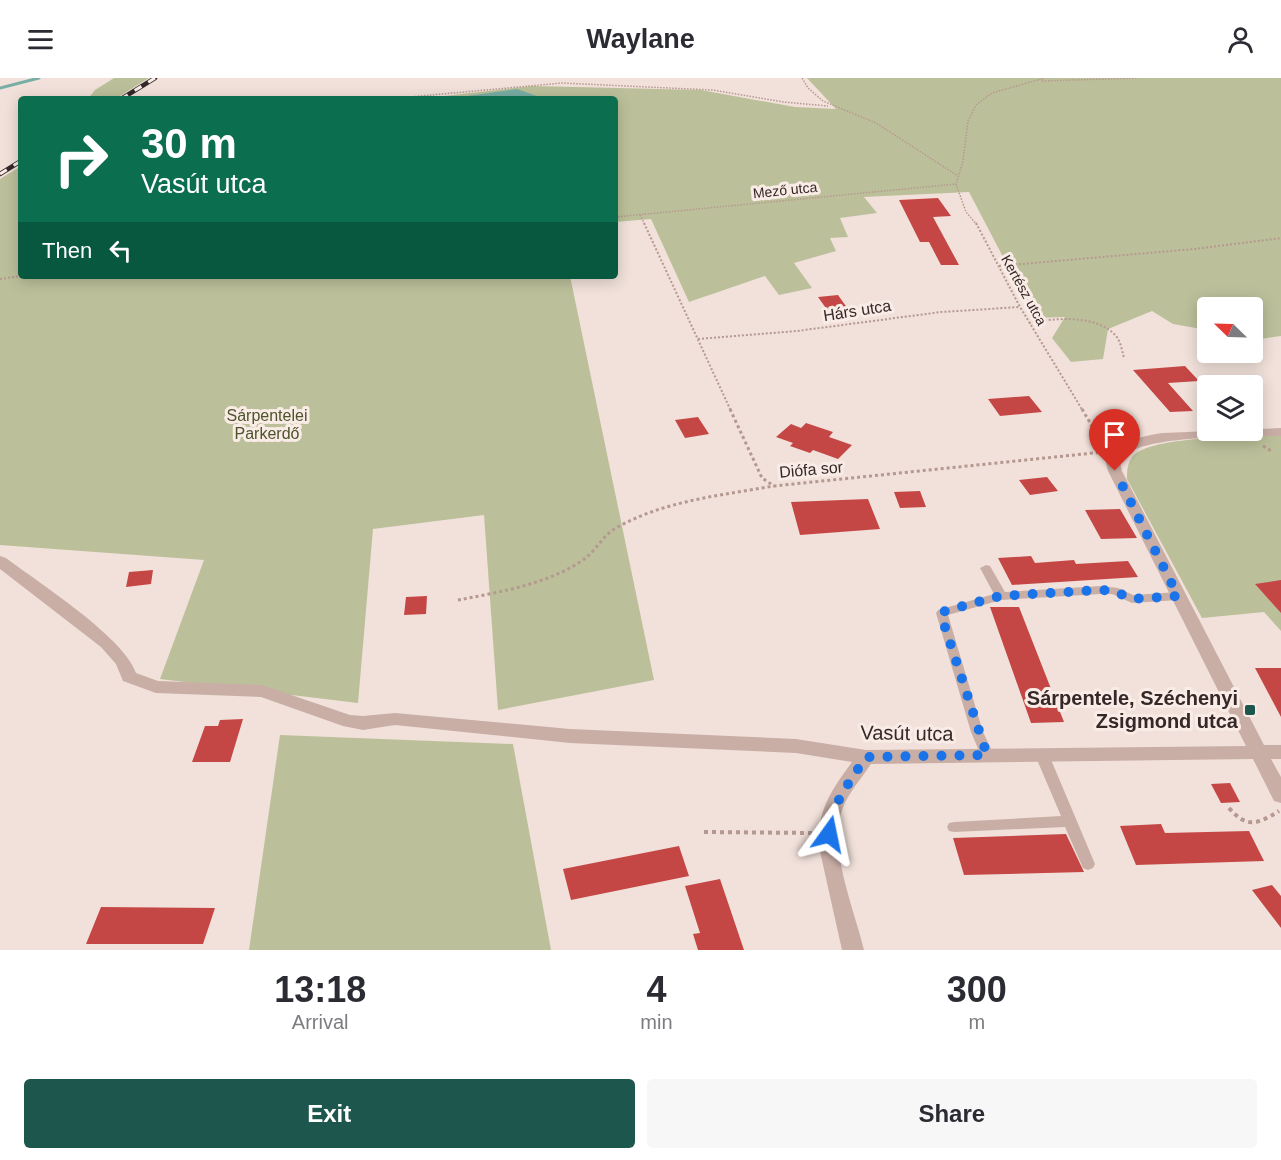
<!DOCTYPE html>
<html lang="en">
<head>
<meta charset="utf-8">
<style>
  :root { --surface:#fff; --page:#f7f7f7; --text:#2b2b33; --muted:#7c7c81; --accent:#1d564d }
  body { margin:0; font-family:Arial,sans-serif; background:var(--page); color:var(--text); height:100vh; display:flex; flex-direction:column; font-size:22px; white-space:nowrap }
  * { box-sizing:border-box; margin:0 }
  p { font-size:20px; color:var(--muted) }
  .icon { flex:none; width:33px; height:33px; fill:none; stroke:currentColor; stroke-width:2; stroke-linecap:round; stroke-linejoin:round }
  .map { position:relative; height:872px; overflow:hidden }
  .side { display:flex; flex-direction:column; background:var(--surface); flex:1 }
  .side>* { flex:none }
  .guide { position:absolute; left:18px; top:18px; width:600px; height:183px; border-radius:6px; box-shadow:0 3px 15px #0003; background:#0b6e4f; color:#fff; overflow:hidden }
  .needle { width:39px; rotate:293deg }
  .fabs { position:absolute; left:1197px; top:219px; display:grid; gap:12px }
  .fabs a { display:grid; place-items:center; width:66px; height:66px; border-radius:6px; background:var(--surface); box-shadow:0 3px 15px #0003; font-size:30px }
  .pin { position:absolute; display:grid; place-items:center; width:51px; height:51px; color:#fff; margin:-62px -26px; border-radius:50% 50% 50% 0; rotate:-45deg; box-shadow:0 0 6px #0007 }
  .pin .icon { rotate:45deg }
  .me { position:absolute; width:66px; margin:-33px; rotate:12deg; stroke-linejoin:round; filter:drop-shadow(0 0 4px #0008) }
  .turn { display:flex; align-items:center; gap:21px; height:126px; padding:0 24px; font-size:27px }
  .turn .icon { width:78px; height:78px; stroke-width:2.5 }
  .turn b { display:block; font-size:42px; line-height:51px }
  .then { display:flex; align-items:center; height:57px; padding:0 24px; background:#0003; gap:12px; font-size:22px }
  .eta { display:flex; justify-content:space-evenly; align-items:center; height:102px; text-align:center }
  .eta b { font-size:36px; font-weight:600; line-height:42px }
  .cta { display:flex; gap:12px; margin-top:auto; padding:12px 24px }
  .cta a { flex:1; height:69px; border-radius:6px; background:var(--accent); color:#fff; font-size:24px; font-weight:600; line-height:69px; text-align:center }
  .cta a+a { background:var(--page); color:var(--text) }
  header { display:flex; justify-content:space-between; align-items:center; height:78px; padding:0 24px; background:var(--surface); font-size:27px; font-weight:600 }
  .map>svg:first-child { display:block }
  .green { fill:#bcc09a }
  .water { fill:#79aea4 }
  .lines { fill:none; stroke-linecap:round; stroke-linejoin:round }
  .stream { stroke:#79aea4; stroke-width:3 }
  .building { fill:#c54745 }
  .path-far3 { stroke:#b59890; stroke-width:1.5; stroke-dasharray:1.5 1.5; stroke-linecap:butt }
  .path-far2 { stroke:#b59890; stroke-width:2; stroke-dasharray:2 2; stroke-linecap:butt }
  .path-far1 { stroke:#b59890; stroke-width:3; stroke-dasharray:3 3; stroke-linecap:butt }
  .path { stroke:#b59890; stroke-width:4; stroke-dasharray:4 4; stroke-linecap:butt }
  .service { fill:#c9aea6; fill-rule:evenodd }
  .minor { fill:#c9aea6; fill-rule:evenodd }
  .rail-casing { stroke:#352827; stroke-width:4.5 }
  .rail { stroke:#f9ece6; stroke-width:3; stroke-dasharray:8; stroke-linecap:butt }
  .route { stroke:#1a73e8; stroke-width:10; stroke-dasharray:0 18 }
  .poi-dot { fill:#1d564d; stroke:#f9ece6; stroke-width:2 }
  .labels { text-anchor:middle; stroke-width:6; stroke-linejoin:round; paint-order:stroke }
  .far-street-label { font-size:14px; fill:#352827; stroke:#f9ece6 }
  .street-label { font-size:16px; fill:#352827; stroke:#f9ece6 }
  .park-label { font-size:16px; fill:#4d532b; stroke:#f9ece6 }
  .near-poi-label { font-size:20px; font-weight:bold; fill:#352827; stroke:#f9ece6; text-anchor:end }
  .near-street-label { font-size:20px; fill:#352827; stroke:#f9ece6 }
</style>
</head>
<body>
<header><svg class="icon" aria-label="menu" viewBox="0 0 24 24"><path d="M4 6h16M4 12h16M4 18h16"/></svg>Waylane<svg class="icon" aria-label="person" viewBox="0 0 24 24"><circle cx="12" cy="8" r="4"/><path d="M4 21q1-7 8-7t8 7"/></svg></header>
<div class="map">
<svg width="1281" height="872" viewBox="0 0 1281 872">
  <rect width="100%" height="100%" fill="#f1e1da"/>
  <path class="green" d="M114 0H149L115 21H88L95 12Z
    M807 0H1281V258L1253 262 1252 230H1208L1207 252 1173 246 1152 233 1108 251 1103 281 1071 284 1052 260 1065 239 1035 240 969 114 864 119 877 135 840 140 848 159 830 160 836 173 794 185 812 210 779 217 765 198 689 224 651 141 615 144V21H418L533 8 701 12 795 29 836 31Z
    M21 88V198H570L654 602 498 632 484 437 373 451 358 625 160 601 204 482 0 467V101Z
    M1281 357V553L1264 534 1202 540 1127 401C1127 394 1127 386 1132 379 1149 357 1252 359 1281 357Z
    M280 657 513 666 551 872H249Z"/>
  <path class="water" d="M517 11 545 21H446Z"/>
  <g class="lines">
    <path class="stream" d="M0 10 39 0"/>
  </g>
  <path class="building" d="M938 120 951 138 933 139 959 187H941L929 164H920L899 122Z
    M838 217 848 231 828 233 818 219Z
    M1185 288 1199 303 1168 305 1193 333 1170 334 1133 292Z
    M1029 318 1042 334 1000 338 988 321Z
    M698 339 709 356 685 360 675 342Z
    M806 345 833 354 829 359 852 367 838 381 813 372 810 375 790 368 793 365 776 359 791 346 801 350Z
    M1047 399 1058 413 1030 417 1019 402Z
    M920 413 926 429 900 430 894 414Z
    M868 421 880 451 800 457 791 424Z
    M1120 431 1137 460 1101 461 1085 432Z
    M1031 478 1035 485 1074 482 1076 486 1128 483 1138 499 1012 507 998 480Z
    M153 492 151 506 126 509 129 494Z
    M1281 502V535L1255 506Z
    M427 518 426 536 404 537 406 519Z
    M990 529H1019L1064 644 1031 645Z
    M1255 590H1281V639Z
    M243 641 230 684H192L205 648H218L220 642Z
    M1230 705 1240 724 1221 725 1211 706Z
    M1161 746 1165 755 1249 753 1264 783 1136 787 1120 748Z
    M1066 756 1084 794 964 797 953 760Z
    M679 768 689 798 571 822 563 791Z
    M720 801 744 872H698L693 856 700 855 685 808Z
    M1272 807 1281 818V850L1252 812Z
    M101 829 215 830 203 866H86Z"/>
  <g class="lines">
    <path class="path-far3" d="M802 0 808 10 823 23 876 45 958 98
      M1042 3 1138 0
      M388 21 562 5 712 12 783 24 828 28
      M640 137 645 147
      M615 139 956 106
      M977 147 966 134 956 106 963 83 968 43 976 27 992 15 1045 0"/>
    <path class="path-far2" d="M644 145 731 333
      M976 145 1020 229 1083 333
      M999 188 1194 171 1281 160
      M0 201 21 198
      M1029 245C1054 240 1097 236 1116 258 1121 264 1122 273 1124 280
      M698 261 797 253 941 234 1020 229"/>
    <path class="path-far1" d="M730 331 762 400 774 408 1103 374
      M1082 331 1103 367 1108 370
      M1263 368 1273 374
      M458 522C500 514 548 506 583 482 596 473 602 458 616 450 663 423 722 417 774 408"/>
    <path class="path" d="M1229 730C1247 751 1258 746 1279 733
      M704 754 812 755"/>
    <path class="service" d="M986 487 990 488 1005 514 1101 508 1118 510 1133 517 1178 514 1184 518 1178 522 1132 525 1112 516H1101L1001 522 948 537 983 654 994 677 992 680 987 682 982 680 971 654 936 535 938 532 994 516 980 490Z
      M1042 672 1047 674 1049 677 1095 786 1093 790 1088 792 1083 790 1065 749 954 754 949 753 947 749 949 745 954 744 1061 738 1035 677 1037 674Z"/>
    <path class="minor" d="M1281 350V358C1250 359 1140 356 1122 380 1119 384 1121 388 1122 393L1264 667H1281V681H1271L1281 699V725L1274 723 1253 681 871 686C861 701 848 715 842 732 828 771 855 833 864 872H842L819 769C817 732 831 713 852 684L796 675 570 665 395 647 363 652 343 648 261 619 156 615 123 603 116 586 101 569 0 491V478L6 480C39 505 124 559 136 595L158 603 262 607 350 637 363 638 395 635 570 651 796 661 866 672 1246 668 1108 393 1106 385C1115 364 1142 358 1163 355Z"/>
    <g class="rail-casing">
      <path id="rail" d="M121 21 155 0
        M0 96 21 83"/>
    </g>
    <use href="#rail" class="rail"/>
  </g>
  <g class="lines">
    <path class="route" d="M829 756C831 726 850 704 866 679L987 677 942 540V535L945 533 1000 518 1101 512 1114 513 1132 521 1178 518 1115 393"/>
  </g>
  <rect class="poi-dot" x="1244" y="626" width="12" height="12" rx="3"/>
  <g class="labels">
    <g class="far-street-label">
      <text transform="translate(785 112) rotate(-6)" y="5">Mező utca</text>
      <text transform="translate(1024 212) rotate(61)" y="5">Kertész utca</text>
    </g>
    <g class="street-label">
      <text transform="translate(857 232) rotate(-9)" y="6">Hárs utca</text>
      <text transform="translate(811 391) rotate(-5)" y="6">Diófa sor</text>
    </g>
    <g class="park-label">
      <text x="267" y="343">Sárpentelei<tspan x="267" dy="18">Parkerdő</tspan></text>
    </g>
    <g class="near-poi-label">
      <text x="1238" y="627">Sárpentele, Széchenyi<tspan x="1238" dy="23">Zsigmond utca</tspan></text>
    </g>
    <g class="near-street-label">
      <text transform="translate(907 655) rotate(1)" y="7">Vasút utca</text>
    </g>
  </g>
</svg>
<div class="fabs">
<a><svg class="needle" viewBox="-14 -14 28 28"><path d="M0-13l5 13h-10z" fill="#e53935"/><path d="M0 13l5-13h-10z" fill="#7c7c81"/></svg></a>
<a><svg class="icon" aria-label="layers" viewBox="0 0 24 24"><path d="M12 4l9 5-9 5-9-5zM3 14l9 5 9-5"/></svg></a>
</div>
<div class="pin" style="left:1115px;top:393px;background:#d93025"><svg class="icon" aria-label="arrive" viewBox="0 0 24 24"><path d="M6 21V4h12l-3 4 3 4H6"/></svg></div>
<svg class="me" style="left:829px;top:756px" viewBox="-20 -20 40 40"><path d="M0-17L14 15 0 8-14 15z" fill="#1a73e8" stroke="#fff" stroke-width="4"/></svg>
<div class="guide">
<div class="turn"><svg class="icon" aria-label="right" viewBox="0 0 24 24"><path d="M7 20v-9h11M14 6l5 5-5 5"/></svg><div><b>30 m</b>Vasút utca</div></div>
<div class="then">Then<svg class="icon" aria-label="left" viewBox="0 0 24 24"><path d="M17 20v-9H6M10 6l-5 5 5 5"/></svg></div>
</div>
</div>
<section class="side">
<div class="eta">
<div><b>13:18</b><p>Arrival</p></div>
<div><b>4</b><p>min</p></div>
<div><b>300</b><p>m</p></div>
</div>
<div class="cta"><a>Exit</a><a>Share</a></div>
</section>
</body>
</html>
